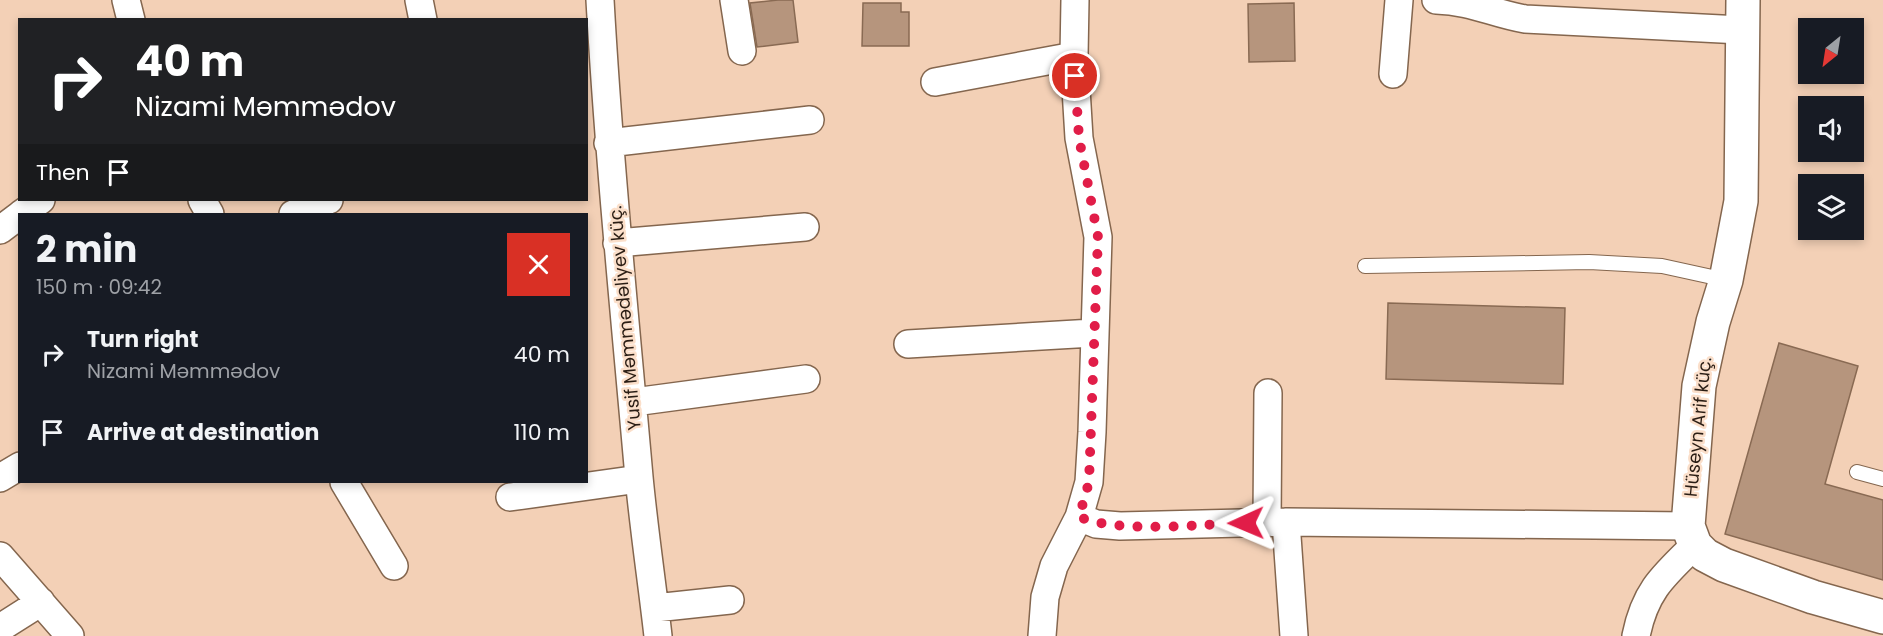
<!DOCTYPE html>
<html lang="en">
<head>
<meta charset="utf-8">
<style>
  :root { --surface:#171b24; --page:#20242c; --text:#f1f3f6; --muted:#9ea1a6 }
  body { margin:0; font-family:Poppins,sans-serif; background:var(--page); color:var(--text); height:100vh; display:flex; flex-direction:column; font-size:22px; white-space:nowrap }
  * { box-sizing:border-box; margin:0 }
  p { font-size:20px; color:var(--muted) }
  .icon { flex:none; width:33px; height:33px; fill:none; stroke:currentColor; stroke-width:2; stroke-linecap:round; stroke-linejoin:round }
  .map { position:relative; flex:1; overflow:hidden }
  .details { position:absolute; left:18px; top:213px; width:570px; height:270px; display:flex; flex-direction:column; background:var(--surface); border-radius:0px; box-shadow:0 3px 9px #0003 }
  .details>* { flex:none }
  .hud { position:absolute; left:18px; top:18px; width:570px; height:183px; border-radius:0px; box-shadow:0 3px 9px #0003; background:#202124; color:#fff; overflow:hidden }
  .needle { width:39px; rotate:210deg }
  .fabs { position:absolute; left:1798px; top:18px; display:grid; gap:12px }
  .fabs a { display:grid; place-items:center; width:66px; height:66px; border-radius:0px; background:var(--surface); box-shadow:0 3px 9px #0003; font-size:30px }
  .pin { position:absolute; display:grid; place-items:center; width:51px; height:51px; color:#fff; margin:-26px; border:3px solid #fff; border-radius:50%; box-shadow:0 2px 6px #0007 }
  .me { position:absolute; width:66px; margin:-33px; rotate:269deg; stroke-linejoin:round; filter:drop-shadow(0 0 4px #0008) }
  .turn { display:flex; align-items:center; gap:21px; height:126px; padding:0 18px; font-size:27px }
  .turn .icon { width:78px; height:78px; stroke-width:2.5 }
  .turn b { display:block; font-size:42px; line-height:51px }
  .then { display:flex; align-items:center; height:57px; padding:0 18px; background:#0003; gap:12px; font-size:22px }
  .round { display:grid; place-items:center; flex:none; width:63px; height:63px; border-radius:0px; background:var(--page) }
  .head { display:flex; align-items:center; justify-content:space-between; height:102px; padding:0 18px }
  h1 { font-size:36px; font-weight:700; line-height:45px }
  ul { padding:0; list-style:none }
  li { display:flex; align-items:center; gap:18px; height:78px; padding:0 18px }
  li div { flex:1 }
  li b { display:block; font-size:22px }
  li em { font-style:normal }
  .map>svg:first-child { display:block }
  .building { fill:#b6957d; stroke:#896a53; stroke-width:1.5 }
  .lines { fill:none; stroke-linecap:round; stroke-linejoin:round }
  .service-casing { stroke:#84664e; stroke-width:16 }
  .minor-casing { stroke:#84664e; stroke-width:30 }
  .tertiary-casing { stroke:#84664e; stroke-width:36 }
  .service { stroke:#fff; stroke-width:14 }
  .minor { stroke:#fff; stroke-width:27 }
  .tertiary { stroke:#fff; stroke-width:33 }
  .route { stroke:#e11d48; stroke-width:10; stroke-dasharray:0 18 }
  .labels { text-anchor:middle; stroke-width:5; stroke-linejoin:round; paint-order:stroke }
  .street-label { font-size:18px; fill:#2a1d14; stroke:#fbdfca }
</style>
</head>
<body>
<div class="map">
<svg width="1883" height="636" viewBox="0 0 1883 636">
  <rect width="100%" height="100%" fill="#f3d0b6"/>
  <path class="building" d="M778 0H793L798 42 757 47 750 3Z
    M863 3H901V12H909V46H862Z
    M1294 3 1295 61 1249 62 1248 4Z
    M1388 303 1565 308 1563 384 1386 379Z
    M1779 343 1858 366 1825 484 1883 500V580L1725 534Z"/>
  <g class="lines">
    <g class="service-casing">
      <path id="service" d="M1365 266 1589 262 1662 266 1726 280
        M1857 472 1883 479"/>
    </g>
    <g class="minor-casing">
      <path id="minor" d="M126 0 131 20
        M419 0 423 20
        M600 0C609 160 625 318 639 477 644 530 652 583 658 636
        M734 0 742 51
        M1436 0C1472 1 1491 13 1525 19L1741 30
        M1393 74 1399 0
        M935 82 1074 56
        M608 143 810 120
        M202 200 210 214
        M21 214 41 200
        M293 214 329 200
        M0 230 20 215
        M617 243 805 227
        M908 344 1093 333
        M634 402 806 379
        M0 478 20 466
        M344 482 394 566
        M510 497 639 479
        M1079 517 1096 524 1120 526 1286 522 1688 526
        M1267 522 1268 393
        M1286 522 1294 636
        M0 556 70 636
        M655 608 730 600
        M0 628 41 602
        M1042 636 1045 597 1054 566 1079 517 1089 482 1092 432 1098 237 1079 138 1074 56 1075 0
        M1636 636C1645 591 1663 576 1695 545"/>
    </g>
    <g class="tertiary-casing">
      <path id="tertiary" d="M1743 0 1741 201 1726 280 1713 322 1699 386 1688 526 1695 545 1705 555 1724 565 1813 597 1883 617"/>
    </g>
    <use href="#service" class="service"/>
    <use href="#minor" class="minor"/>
    <use href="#tertiary" class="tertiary"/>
  </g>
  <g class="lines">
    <path class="route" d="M1075 76 1079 138 1098 237 1089 482 1079 517C1122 534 1198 524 1246 523"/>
  </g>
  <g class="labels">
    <g class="street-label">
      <text transform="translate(625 318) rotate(-95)" y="6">Yusif Məmmədəliyev küç.</text>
      <text transform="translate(1698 427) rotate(-84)" y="6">Hüseyn Arif küç.</text>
    </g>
  </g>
</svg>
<div class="fabs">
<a><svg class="needle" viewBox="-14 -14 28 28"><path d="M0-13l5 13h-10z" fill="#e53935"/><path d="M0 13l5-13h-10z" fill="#9ea1a6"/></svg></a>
<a><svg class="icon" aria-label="sound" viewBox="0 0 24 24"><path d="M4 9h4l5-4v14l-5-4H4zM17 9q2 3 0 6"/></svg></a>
<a><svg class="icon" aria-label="layers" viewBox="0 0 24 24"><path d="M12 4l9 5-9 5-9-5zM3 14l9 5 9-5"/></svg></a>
</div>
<div class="pin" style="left:1075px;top:76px;background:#d93025"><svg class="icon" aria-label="arrive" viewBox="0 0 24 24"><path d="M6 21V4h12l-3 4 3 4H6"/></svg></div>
<svg class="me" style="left:1246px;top:523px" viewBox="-20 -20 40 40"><path d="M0-17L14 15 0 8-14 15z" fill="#e11d48" stroke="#fff" stroke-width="4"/></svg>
<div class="hud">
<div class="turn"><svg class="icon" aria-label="right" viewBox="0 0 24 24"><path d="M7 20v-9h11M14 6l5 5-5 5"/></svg><div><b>40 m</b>Nizami Məmmədov</div></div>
<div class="then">Then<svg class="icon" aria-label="arrive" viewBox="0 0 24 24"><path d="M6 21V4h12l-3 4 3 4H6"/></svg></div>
</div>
<section class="details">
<div class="head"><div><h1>2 min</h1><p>150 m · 09:42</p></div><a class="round" style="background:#d93025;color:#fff"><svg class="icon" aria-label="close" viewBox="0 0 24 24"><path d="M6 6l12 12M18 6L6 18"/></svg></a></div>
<ul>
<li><svg class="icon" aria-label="right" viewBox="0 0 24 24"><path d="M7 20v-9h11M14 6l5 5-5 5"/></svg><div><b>Turn right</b><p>Nizami Məmmədov</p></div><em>40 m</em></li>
<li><svg class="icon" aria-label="arrive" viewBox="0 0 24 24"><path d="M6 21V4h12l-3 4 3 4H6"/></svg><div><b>Arrive at destination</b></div><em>110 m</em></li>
</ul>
</section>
</div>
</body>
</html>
